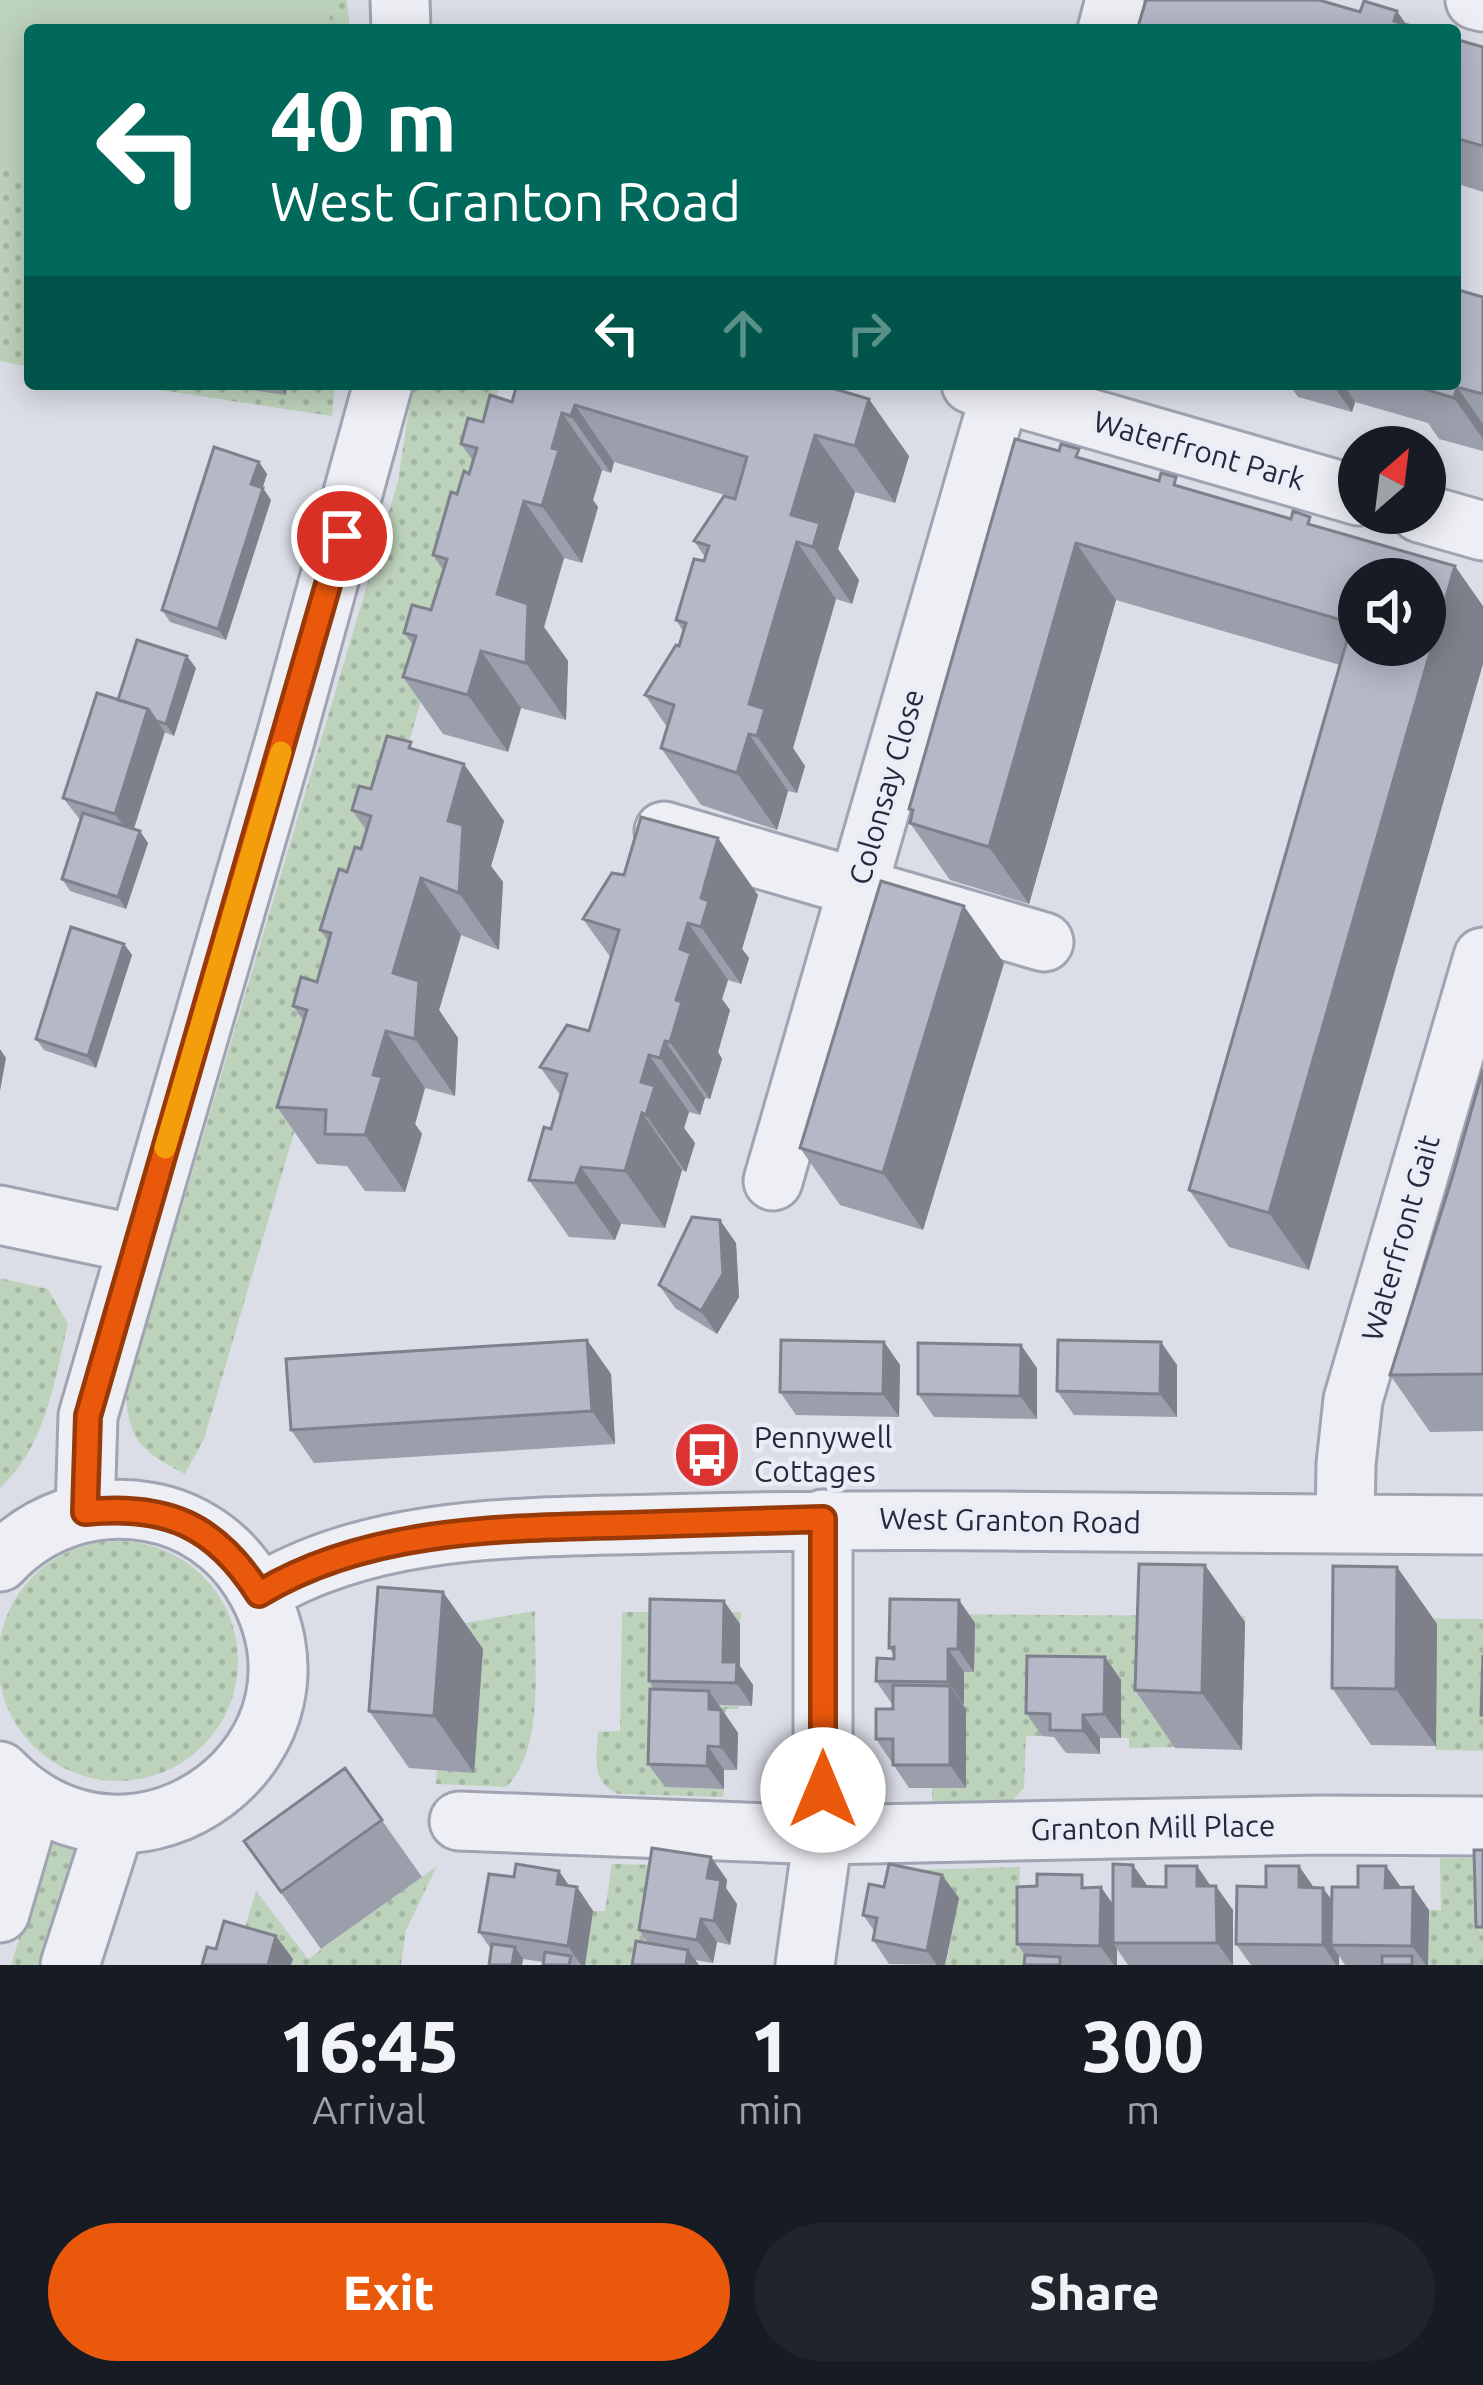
<!DOCTYPE html>
<html lang="en">
<head>
<meta charset="utf-8">
<style>
  :root { --surface:#171b24; --page:#20242c; --text:#f1f3f6; --muted:#9ea1a6; --accent:#ea580c }
  body { margin:0; font-family:Ubuntu,sans-serif; background:var(--page); color:var(--text); height:100vh; display:flex; flex-direction:column; font-size:45px; white-space:nowrap }
  * { box-sizing:border-box; margin:0 }
  p { font-size:39px; color:var(--muted) }
  .icon { flex:none; width:66px; height:66px; fill:none; stroke:currentColor; stroke-width:2; stroke-linecap:round; stroke-linejoin:round }
  .map { position:relative; height:1965px; overflow:hidden }
  .panel { display:flex; flex-direction:column; background:var(--surface); flex:1 }
  .panel>* { flex:none }
  .top-card { position:absolute; left:24px; top:24px; width:1437px; height:366px; border-radius:12px; box-shadow:0 6px 30px #0003; background:#00695c; color:#fff; overflow:hidden }
  .needle { width:78px; rotate:28deg }
  .controls { position:absolute; left:1338px; top:426px; display:grid; gap:24px }
  .controls a { display:grid; place-items:center; width:108px; height:108px; border-radius:50%; background:var(--surface); box-shadow:0 6px 30px #0003; font-size:60px }
  .pin { position:absolute; display:grid; place-items:center; width:102px; height:102px; color:#fff; margin:-51px; border:6px solid #fff; border-radius:50%; box-shadow:0 3px 12px #0007 }
  .me { position:absolute; width:132px; margin:-66px; rotate:0deg; stroke-linejoin:round; filter:drop-shadow(0 0 9px #0008) }
  .turn { display:flex; align-items:center; gap:42px; height:252px; padding:0 48px; font-size:54px }
  .turn .icon { width:156px; height:156px; stroke-width:2.5 }
  .turn b { display:block; font-size:84px; line-height:102px }
  .lanes { display:flex; align-items:center; height:114px; padding:0 48px; background:#0003; justify-content:center; gap:60px; direction:ltr }
  .lanes .off { opacity:.35 }
  .eta { display:flex; justify-content:space-evenly; align-items:center; height:204px; text-align:center }
  .eta b { font-size:72px; font-weight:800; line-height:84px }
  .primary-button { display:flex; gap:24px; margin-top:auto; padding:24px 48px }
  .primary-button a { flex:1; height:138px; border-radius:72px; background:var(--accent); color:#fff; font-size:48px; font-weight:800; line-height:138px; text-align:center }
  .primary-button a+a { background:var(--page); color:var(--text) }
  .map>svg:first-child { display:block }
  .green { fill:url(#green-dots) }
  .pitch { fill:#bdd2bb }
  .lines { fill:none; stroke-linecap:round; stroke-linejoin:round }
  .minor-casing { stroke:#a0a3b1; stroke-width:63 }
  .minor { stroke:#edeff5; stroke-width:57 }
  .wall { fill:#9b9eab }
  .shaded-wall { fill:#7e818b }
  .building { fill:#b4b8c7; stroke:#7e818b; stroke-width:3; fill-rule:evenodd }
  .route-casing { stroke:#983908; stroke-width:30 }
  .route { stroke:#ea580c; stroke-width:21 }
  .slow { stroke:#f59e0b; stroke-width:21 }
  .labels { text-anchor:middle; stroke-width:9; stroke-linejoin:round; paint-order:stroke }
  .street-label { font-size:30px; fill:#23293e; stroke:#eaedf5 }
  .poi-label { font-size:30px; fill:#23293e; stroke:#eaedf5; text-anchor:start }
</style>
</head>
<body>
<div class="map">
<svg width="1483" height="1965" viewBox="0 0 1483 1965">
  <defs>
    <pattern id="green-dots" width="8" height="8" patternUnits="userSpaceOnUse" patternTransform="scale(3)"><rect width="8" height="8" fill="#bdd2bb"/><path d="M2 2h.1M6 6h.1" fill="none" stroke="#a2b4a2" stroke-width="1.8" stroke-linecap="round"/></pattern>
  </defs>
  <rect width="100%" height="100%" fill="#dbdde7"/>
  <path class="green" d="M0 0H347L350 30H30V367L0 361Z
    M119 384H335L332 416Z
    M413 384H499L482 493 204 1439 185 1474C146 1454 128 1442 126 1395L398 481Z
    M0 1278 48 1289 68 1324C54 1382 46 1446 0 1488Z
    M-2 1661a120 120 0 1 1 240 0a120 120 0 1 1-240 0Z
    M535 1611C534 1663 545 1750 506 1787L436 1784 437 1770 474 1772 483 1650 419 1631Z
    M622 1612H741L740 1624 667 1623 665 1704 739 1706V1709H726L725 1714 666 1713 665 1787 724 1789 723 1797 619 1794C590 1783 597 1758 598 1732L620 1731Z
    M906 1614 1245 1616V1622H1179L1175 1747 1129 1748V1738H1121V1680L1042 1736H1026L1024 1788 1013 1800 932 1802V1788L966 1787 908 1707 892 1704 963 1705 964 1672 974 1671 975 1624Z
    M1374 1618 1483 1619V1751L1436 1750 1437 1625Z
    M65 1841 75 1847 78 1858 46 1965H11L46 1851 52 1843Z
    M1440 1858H1483V1965H1428L1429 1910H1441Z
    M612 1864 705 1866 652 1965H585L593 1911H605Z
    M437 1866 406 1930 401 1965H291L292 1959 240 1944 256 1891 308 1959Z
    M1020 1867 1019 1908 1033 1965H946L958 1898 911 1870Z"/>
  <path class="pitch" d="M0 0H327L332 30H30V160L0 172Z"/>
  <g class="lines">
    <g class="minor-casing">
      <path id="minor" d="M400 0 401 30
        M1475 0 1483 2
        M1107 30 1115 0
        M971 384 1359 496
        M1420 513 1483 531
        M664 831 1044 942
        M773 1181 1003 384
        M0 1215 136 1244
        M85 1512 88 1416 285 740 383 384
        M1345 1524 1346 1464 1353 1400 1483 957
        M0 1562C38 1521 93 1502 149 1512 191 1519 229 1545 251 1581 355 1746 135 1912 0 1771
        M259 1594C375 1523 526 1528 657 1524 772 1521 887 1520 1002 1521 1162 1523 1323 1524 1483 1525
        M459 1821 823 1835 1319 1825 1483 1826
        M0 1913 33 1800
        M70 1965 115 1825
        M805 1965 823 1835V1519"/>
    </g>
    <use href="#minor" class="minor"/>
  </g>
  <path class="wall" d="M1455 39 1483 47V192L1455 183Z
    M1483 297V451L1439 439 1428 423 1355 402 1352 412 1298 397 1289 384H1455Z
    M206 384H287L286 395Z
    M818 384 909 456 895 503 855 492 838 549 859 580 852 604 836 599 793 748 805 766 797 793 788 791 777 830 701 805 661 748 667 727 645 695 679 646 683 631 676 620 705 557 694 541 735 498 614 462 611 473 602 470 593 500 598 507 582 563 564 558 544 627 568 661 566 720 521 708 508 752 443 734 403 677 413 645 404 633 431 610 443 570 433 555 457 494 469 474 473 461 461 444 483 422 512 402Z
    M1059 451 1455 566 1309 1270 1229 1247 1189 1190 1340 665 1116 600 1029 904 950 880 910 823 912 814 909 809Z
    M259 462 267 474 262 488 271 500 226 640 170 622 162 610Z
    M196 668 174 736 164 732 134 829 148 843 126 909 70 891 62 879 81 821 63 798 118 700Z
    M417 751 504 821 491 866 503 882 499 950 461 935 439 1010 458 1038 455 1096 425 1088 415 1124 422 1134 405 1192 365 1191 347 1166 317 1164 277 1107 304 1022 293 1006 317 982 328 941 320 930 347 872 361 849 366 830 352 810 371 789Z
    M758 895 742 949 749 958 741 984 728 980 722 999 730 1010 718 1052 722 1059 710 1099 705 1098 700 1115 689 1112 684 1128 695 1143 686 1172 682 1170 665 1228 621 1224 615 1240 569 1237 529 1180 551 1129 561 1096 540 1067 589 1031 611 958 583 919Z
    M124 944 132 955 96 1068 44 1050 36 1039Z
    M1004 963 923 1230 840 1205 800 1148Z
    M1483 1070V1431L1430 1432 1390 1375 1452 1178Z
    M736 1243 739 1297 717 1334 675 1308 659 1285Z
    M587 1340 611 1374 615 1444 314 1463 291 1430Z
    M884 1342 900 1365 899 1417 796 1415 780 1392Z
    M1177 1365V1417L1074 1415 1057 1391Z
    M1037 1368V1419L934 1417 918 1394Z
    M1397 1567 1437 1624 1436 1746 1371 1745 1332 1688Z
    M443 1592 483 1649 474 1773 409 1768 369 1711Z
    M1245 1622 1242 1750 1175 1748 1135 1690Z
    M975 1623 974 1672H964L963 1705 966 1709V1788H909L876 1739 893 1709 892 1704 876 1681 894 1659V1655L889 1648Z
    M740 1624V1666L753 1685 752 1706 719 1705 738 1733 737 1770H724V1789L665 1787 648 1764 655 1689 649 1681Z
    M1105 1657 1121 1680V1738H1100V1754L1066 1753 1054 1737 1042 1736 1026 1713Z
    M345 1768 422 1877 321 1949 244 1841Z
    M711 1857 727 1880 726 1888 737 1904 730 1945 717 1942 713 1963 695 1960 648 1943 639 1930Z
    M1197 1866 1211 1886 1233 1910V1965H1128L1117 1949V1965H1024L1025 1955 1017 1944 1091 1887 1113 1904 1148 1886 1166 1887Z
    M1386 1866 1401 1887 1429 1910 1428 1965H1345L1339 1956V1965H1251L1236 1944 1314 1888 1331 1900 1358 1887Z
    M570 1886 577 1887 593 1911 585 1965H543V1962L523 1959 522 1965 491 1949 479 1932Z
    M884 1887 959 1898 945 1965 889 1964 873 1940 875 1932 863 1915Z"/>
  <path class="shaded-wall" d="M1397 11 1410 30 1394 21Z
    M278 384H287L286 395Z
    M1332 384H1343L1355 402 1352 412Z
    M1457 387 1483 424V439L1454 398Z
    M869 399 909 456 895 503 855 446Z
    M575 405 614 462 611 473 571 416Z
    M562 413 602 470 593 500 598 507 582 563 542 506 552 448Z
    M815 435 855 492 838 549 859 580 852 604 791 515Z
    M259 462 267 474 260 496 251 484Z
    M263 488 271 500 226 640 218 629Z
    M524 501 564 558 544 627 568 661 566 720 526 663 497 594Z
    M797 542 836 599 793 748 805 766 797 793 757 736 749 704Z
    M1076 543 1116 600 1029 904 989 847Z
    M1455 566 1483 606V664L1309 1270 1269 1213Z
    M481 651 521 708 508 752 468 695Z
    M187 656 196 668 174 736 166 724Z
    M148 709 165 732 131 837 115 814Z
    M749 734 788 791 777 830 737 773Z
    M464 764 504 821 491 866 503 882 499 950 459 893 448 821Z
    M140 831 148 843 126 909 118 897Z
    M718 838 758 895 742 949 749 958 741 984 701 927V898Z
    M421 878 461 935 439 1010 458 1038 455 1096 415 1039 393 973Z
    M964 906 1004 963 923 1230 883 1173Z
    M688 923 728 980 722 999 730 1010 718 1052 722 1059 710 1099 670 1042 676 1000 680 949Z
    M124 944 132 955 96 1068 88 1056Z
    M386 1031 425 1088 415 1124 422 1134 405 1192 365 1135 373 1075Z
    M665 1041 705 1098 700 1115 660 1058Z
    M0 1049 6 1058 0 1091Z
    M649 1055 689 1112 684 1128 695 1143 686 1172 646 1115 641 1082Z
    M642 1113 682 1170 665 1228 625 1171Z
    M581 1167 621 1224 615 1240 575 1183Z
    M720 1220 736 1243 739 1297 717 1334 701 1311Z
    M587 1340 611 1374 615 1444 592 1411Z
    M884 1342 900 1365 899 1417 883 1394Z
    M1161 1342 1177 1365V1417L1160 1394Z
    M1021 1345 1037 1368V1419L1020 1396Z
    M1205 1565 1245 1622 1242 1750 1202 1693Z
    M1397 1567 1437 1624 1436 1746 1396 1689Z
    M443 1592 483 1649 474 1773 434 1716Z
    M959 1600 975 1623 974 1672 958 1649Z
    M724 1601 740 1624V1666L753 1685 752 1706 723 1662Z
    M948 1649 964 1672V1705L948 1682Z
    M1105 1657 1121 1680V1738L1104 1714Z
    M950 1686 966 1709V1788L950 1765Z
    M709 1691 738 1733 737 1770 721 1747 709 1709Z
    M1083 1715 1100 1738V1754L1083 1731Z
    M708 1746 724 1770V1789L707 1766Z
    M711 1857 727 1880 726 1888 737 1904 730 1945 714 1921 707 1878Z
    M1133 1865 1149 1888 1133 1886Z
    M1197 1866 1213 1890 1197 1886Z
    M1299 1866 1315 1889 1299 1887Z
    M1386 1866 1402 1889 1385 1888Z
    M559 1871 575 1894 557 1884Z
    M942 1875 959 1898 945 1965H937L927 1951Z
    M1216 1886 1233 1910V1965L1217 1943Z
    M577 1887 593 1911 585 1965H581L568 1946Z
    M1101 1887 1117 1910 1113 1943 1117 1949V1965H1114L1100 1946Z
    M1413 1887 1429 1910 1428 1965H1426L1412 1946Z
    M1323 1888 1340 1911 1331 1945 1339 1956V1965H1336L1323 1945Z
    M701 1919 717 1942 713 1963 697 1940Z
    M276 1936 293 1959 291 1965H268Z
    M515 1947 523 1959 522 1965H512Z
    M688 1950 699 1965H686Z"/>
  <path class="building" d="M1146 0H1319L1360 12 1364 1 1397 11 1394 21 1425 30H1137Z
    M1455 39 1483 47V146L1455 138Z
    M1455 289 1483 297V394L1457 387 1454 398 1408 384H1455Z
    M517 384H818L869 399 855 446 815 435 791 515 820 523 813 547 797 542 749 704 765 709 757 736 749 734 737 773 661 748 674 705 645 695 676 645 679 646 686 623 676 620 694 559 704 561 709 546 694 541 724 496 735 499 747 457 575 405 571 416 562 413 552 448 559 450 542 506 524 501 497 594 528 604 526 663 481 651 468 695 403 677 416 636 404 633 412 605 431 610 447 559 433 555 451 492 457 494 464 471 469 474 477 448 461 444 468 418 483 422 490 395 512 402Z
    M1015 439 1059 451 1061 444 1079 449 1076 457 1159 481 1161 473 1176 477 1174 485 1291 519 1293 511 1310 517 1308 524 1455 566 1269 1213 1189 1190 1352 623 1076 543 989 847 910 823 913 810 909 809ZM1359 579H1425V645H1359Z
    M214 447 259 462 251 484 263 488 218 629 162 610Z
    M137 640 187 656 166 724 156 721 148 709 118 700Z
    M97 693 148 709 115 814 63 798Z
    M387 736 411 742 409 748 464 764 448 821 463 825 459 893 421 878 393 973 419 981 415 1039 386 1031 373 1075 382 1077 365 1135 325 1134 326 1110 277 1107 307 1010 293 1006 301 977 317 982 331 933 320 930 339 869 347 872 355 847 361 849 371 816 352 810 359 786 371 789Z
    M83 813 140 831 118 897 62 879Z
    M641 817 718 838 701 898 709 901 701 927 688 923 680 949 691 953 676 1000 682 1002 670 1042 665 1041 660 1058 649 1055 641 1082 655 1086 646 1115 642 1113 625 1171 581 1167 575 1183 529 1180 544 1127 551 1129 567 1074 540 1067 567 1025 589 1031 619 930 583 919 612 873 624 875Z
    M881 881 964 906 883 1173 800 1148Z
    M71 927 124 944 88 1056 36 1039Z
    M1483 1070V1374L1390 1375 1452 1178Z
    M692 1217 720 1220 723 1274 701 1311 659 1285Z
    M587 1340 592 1411 291 1430 286 1359Z
    M781 1340 884 1342 883 1394 780 1392Z
    M1058 1340 1161 1342 1160 1394 1057 1391Z
    M918 1343 1021 1345 1020 1396 918 1394Z
    M1139 1564 1205 1565 1202 1693 1135 1690Z
    M1333 1566 1397 1567 1396 1689 1332 1688Z
    M378 1587 443 1592 434 1716 369 1711Z
    M650 1599 724 1601 723 1662H737L736 1683 649 1681Z
    M890 1599 959 1600 958 1649H948V1682L876 1681 877 1658 894 1659V1647L889 1648Z
    M1483 1655V1715H1481Z
    M1027 1656 1105 1657 1104 1714 1083 1715V1731L1050 1730V1714L1026 1713Z
    M893 1685 950 1686V1765H893V1739H876V1709H893Z
    M650 1689 709 1691V1709L721 1710V1747L708 1746 707 1766 648 1764Z
    M345 1768 382 1820 281 1892 244 1841Z
    M652 1848 711 1857 707 1878 721 1880 714 1921 701 1919 697 1940 639 1930Z
    M1474 1850H1483V1927H1476Z
    M516 1864 559 1871 557 1884 577 1887 568 1946 479 1932 489 1874 514 1877Z
    M889 1864 942 1875 927 1951 873 1940 877 1918 863 1915 869 1884 884 1887Z
    M1113 1864 1133 1865V1886L1166 1887V1866H1197V1886H1216L1217 1943H1113Z
    M1266 1866H1299V1887L1323 1888V1945L1236 1944 1237 1886 1266 1887Z
    M1358 1866H1386L1385 1888 1413 1887 1412 1946 1331 1945 1332 1887H1358Z
    M1037 1874 1082 1875V1888L1101 1887 1100 1946 1017 1944V1887L1037 1886Z
    M224 1921 276 1936 268 1965H202L207 1947 216 1949Z
    M636 1941 688 1950 686 1965H632Z
    M492 1944 515 1947 512 1965H489Z
    M545 1952 571 1956 569 1965H543Z
    M1025 1955 1060 1957V1965H1024Z
    M1382 1956H1412V1965H1382Z"/>
  <g class="lines">
    <g class="route-casing">
      <path id="route" d="M342 536 88 1416 85 1512C165 1504 215 1524 259 1594 367 1528 506 1528 628 1525 693 1523 758 1521 823 1519V1790"/>
    </g>
    <use href="#route" class="route"/>
    <path class="slow" d="M165 1148 281 752"/>
  </g>
  <defs>
    <g id="bus-disc" transform="scale(3.45)"><circle r="9.5" fill="#da3331" stroke="#eaedf5"/><path d="M-5-6H5V4H4V6H2V4H-2V6H-4V4H-5ZM-3.5-4V0h7V-4ZM-3.5 1.2v1.5H-2V1.2ZM2 1.2v1.5H3.5V1.2Z" fill="#fff"/></g>
  </defs>
  <g fill-rule="evenodd">
    <use href="#bus-disc" x="707" y="1455"/>
  </g>
  <g class="labels">
    <g class="street-label">
      <text transform="translate(1199 451) rotate(16)" y="10">Waterfront Park</text>
      <text transform="translate(887 787) rotate(-74)" y="10">Colonsay Close</text>
      <text transform="translate(1401 1238) rotate(-74)" y="10">Waterfront Gait</text>
      <text transform="translate(1010 1521) rotate(1)" y="10">West Granton Road</text>
      <text transform="translate(1153 1828) rotate(-1)" y="10">Granton Mill Place</text>
    </g>
    <g class="poi-label">
      <text x="754" y="1448">Pennywell<tspan x="754" dy="34">Cottages</tspan></text>
    </g>
  </g>
</svg>
<div class="controls">
<a><svg class="needle" viewBox="-14 -14 28 28"><path d="M0-13l5 13h-10z" fill="#e53935"/><path d="M0 13l5-13h-10z" fill="#9ea1a6"/></svg></a>
<a><svg class="icon" aria-label="sound" viewBox="0 0 24 24"><path d="M4 9h4l5-4v14l-5-4H4zM17 9q2 3 0 6"/></svg></a>
</div>
<div class="pin" style="left:342px;top:536px;background:#d93025"><svg class="icon" aria-label="arrive" viewBox="0 0 24 24"><path d="M6 21V4h12l-3 4 3 4H6"/></svg></div>
<svg class="me" style="left:823px;top:1790px" viewBox="-20 -20 40 40"><circle r="19" fill="#fff"/><path d="M0-13L10 11 0 6-10 11z" fill="#ea580c"/></svg>
<div class="top-card">
<div class="turn"><svg class="icon" aria-label="left" viewBox="0 0 24 24"><path d="M17 20v-9H6M10 6l-5 5 5 5"/></svg><div><b>40 m</b>West Granton Road</div></div>
<div class="lanes"><svg class="icon" aria-label="left" viewBox="0 0 24 24"><path d="M17 20v-9H6M10 6l-5 5 5 5"/></svg><svg class="icon off" aria-label="ahead" viewBox="0 0 24 24"><path d="M12 20V5M6 11l6-6 6 6"/></svg><svg class="icon off" aria-label="right" viewBox="0 0 24 24"><path d="M7 20v-9h11M14 6l5 5-5 5"/></svg></div>
</div>
</div>
<section class="panel">
<div class="eta">
<div><b>16:45</b><p>Arrival</p></div>
<div><b>1</b><p>min</p></div>
<div><b>300</b><p>m</p></div>
</div>
<div class="primary-button"><a>Exit</a><a>Share</a></div>
</section>
</body>
</html>
